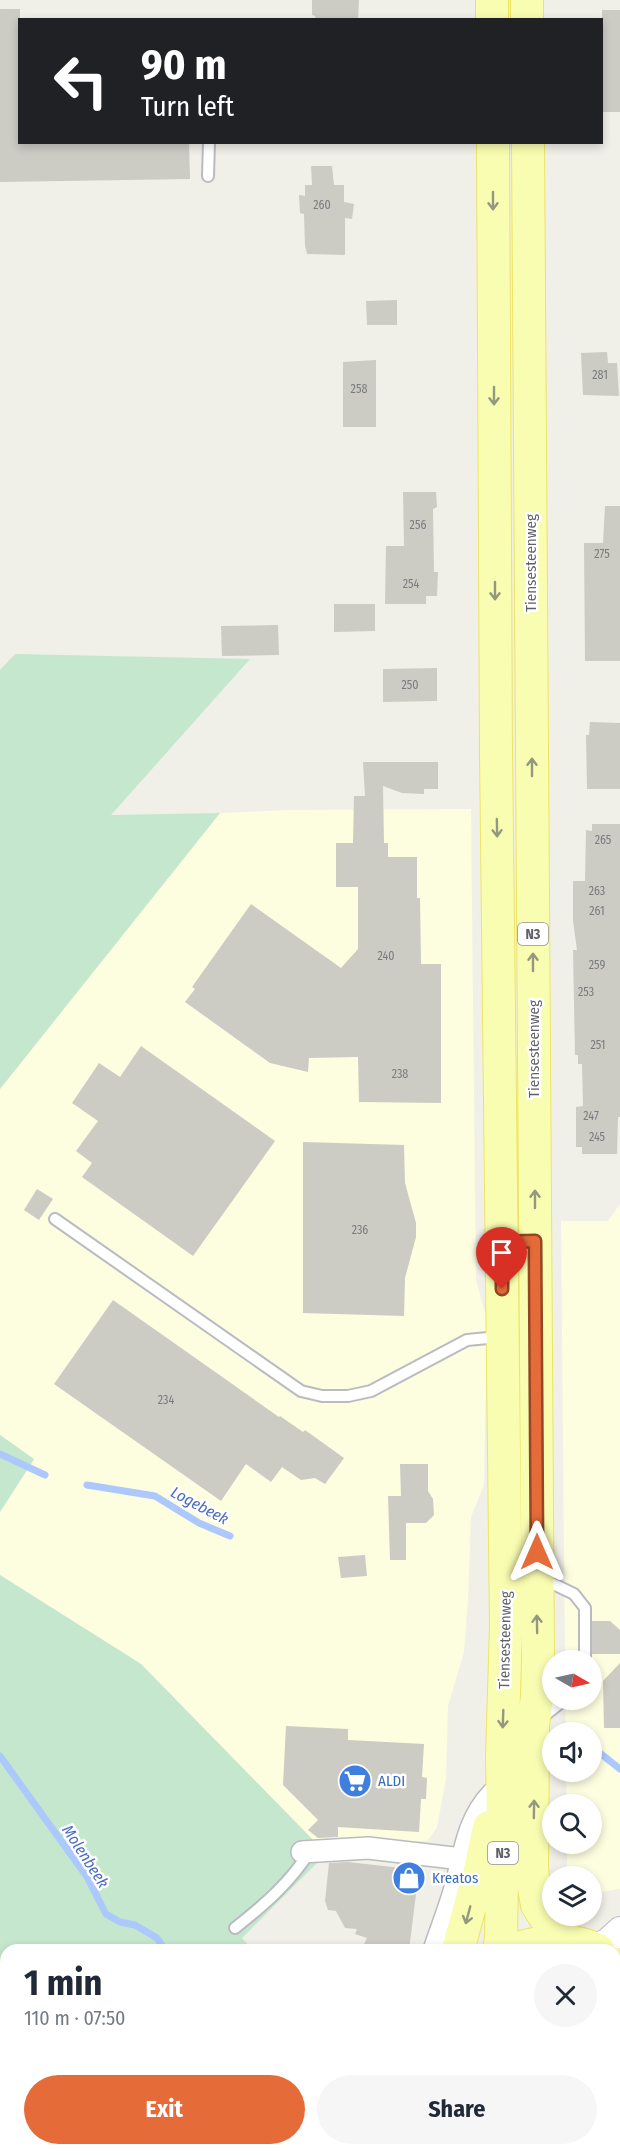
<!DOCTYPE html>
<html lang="en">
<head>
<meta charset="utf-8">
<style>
  :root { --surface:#fff; --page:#f6f6f7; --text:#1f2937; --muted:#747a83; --accent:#e56b39 }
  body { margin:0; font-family:"Fira Sans Condensed",sans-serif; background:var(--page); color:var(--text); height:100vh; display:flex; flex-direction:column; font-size:22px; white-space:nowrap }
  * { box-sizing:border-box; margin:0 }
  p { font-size:20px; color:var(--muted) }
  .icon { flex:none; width:33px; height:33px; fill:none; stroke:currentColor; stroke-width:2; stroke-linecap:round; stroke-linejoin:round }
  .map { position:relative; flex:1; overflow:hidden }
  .drawer { position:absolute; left:0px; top:1944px; width:621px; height:212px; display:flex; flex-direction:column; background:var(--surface); border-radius:18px 18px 0 0; box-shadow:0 3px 9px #0003 }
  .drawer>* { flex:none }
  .hud { position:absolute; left:18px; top:18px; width:585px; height:126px; border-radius:0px; box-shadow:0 3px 9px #0003; background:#202124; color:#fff; overflow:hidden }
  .needle { width:39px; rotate:99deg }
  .controls { position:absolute; left:542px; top:1650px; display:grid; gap:12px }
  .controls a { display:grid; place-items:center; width:60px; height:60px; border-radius:50%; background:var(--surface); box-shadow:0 3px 9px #0003; font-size:30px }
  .pin { position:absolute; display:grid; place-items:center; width:51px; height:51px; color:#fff; margin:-62px -26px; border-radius:50% 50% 50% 0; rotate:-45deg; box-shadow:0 0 6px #0007 }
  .pin .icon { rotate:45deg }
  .me { position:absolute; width:66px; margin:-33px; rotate:0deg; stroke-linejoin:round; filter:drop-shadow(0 0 4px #0008) }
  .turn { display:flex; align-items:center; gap:21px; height:126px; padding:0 24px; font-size:27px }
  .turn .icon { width:78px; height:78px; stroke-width:2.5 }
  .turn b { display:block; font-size:42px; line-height:51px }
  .round { display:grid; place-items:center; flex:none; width:63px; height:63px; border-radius:32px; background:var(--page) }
  .head { display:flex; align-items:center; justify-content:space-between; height:102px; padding:0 24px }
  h1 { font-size:36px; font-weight:700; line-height:45px }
  .action { display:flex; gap:12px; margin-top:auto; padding:12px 24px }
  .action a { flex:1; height:69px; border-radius:36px; background:var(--accent); color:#fff; font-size:24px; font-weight:700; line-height:69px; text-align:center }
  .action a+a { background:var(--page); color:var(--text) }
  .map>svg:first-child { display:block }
  .commercial { fill:#fdfde0 }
  .green { fill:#c5e7cd }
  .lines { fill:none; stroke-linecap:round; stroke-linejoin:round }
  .stream { stroke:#acc8fd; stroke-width:7 }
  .building { fill:#cccbc4 }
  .service-casing { stroke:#babbc1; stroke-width:14 }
  .minor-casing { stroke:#babbc1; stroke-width:24 }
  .tertiary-casing { stroke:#babbc1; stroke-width:28 }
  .secondary-casing { stroke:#b9bac0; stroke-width:32 }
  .primary-casing { stroke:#eee463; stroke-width:34 }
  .service { stroke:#fff; stroke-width:10 }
  .minor { stroke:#fff; stroke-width:21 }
  .tertiary { stroke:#fff; stroke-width:26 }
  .secondary { stroke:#fff; stroke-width:28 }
  .primary { stroke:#f9fdb1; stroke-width:32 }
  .oneway { stroke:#959881 }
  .route-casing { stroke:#954625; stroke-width:15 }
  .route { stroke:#e56b39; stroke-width:10 }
  .labels { text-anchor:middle; stroke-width:5; stroke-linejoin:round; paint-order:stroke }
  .number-label { font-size:12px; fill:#7a7c7e }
  .shield { fill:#fff; stroke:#8f9095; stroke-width:1.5 }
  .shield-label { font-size:14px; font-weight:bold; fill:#5f6167 }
  .street-label { font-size:15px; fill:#5f6167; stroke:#fff }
  .shop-label { font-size:15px; fill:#366cbe; stroke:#fff; text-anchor:start }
  .water-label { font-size:16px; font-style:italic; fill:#4d6dc1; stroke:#fff }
</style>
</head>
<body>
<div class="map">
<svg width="620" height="2155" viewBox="0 0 620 2155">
  <rect width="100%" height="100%" fill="#f0f0e8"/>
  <path class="commercial" d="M471 809 476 1280 487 1320 484 1485 471 1517 468 1600 464 1652 448 1706 446 1778 437 1828 427 1841 316 1843 141 1664 0 1575V1512L34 1460 0 1435V1089L220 813 287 810Z
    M620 1204V1889L595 1893 591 1890V1876H573L567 1866V1844H591V1804H567L566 1772H591V1732H566L565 1700H591V1660H565L561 1221H608Z"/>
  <path class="green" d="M15 654 250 659 111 815 220 813 0 1089V670Z
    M0 1435 34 1459 0 1512Z
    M0 1575 141 1664 316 1843 317 1863 242 1938 253 1950H6V2027L0 2039Z
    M451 2150H531V2155H448Z"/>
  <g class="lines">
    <path class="stream" d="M0 1454 45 1475
      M87 1485 155 1496 199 1523 230 1536
      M569 1729 573 1732
      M591 1746 620 1769
      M0 1756 87 1877 106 1914 120 1922 135 1925 157 1938 165 1950
      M339 2150 341 2151"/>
  </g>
  <path class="building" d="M312 0H359L358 20H316L315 16 312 15Z
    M0 9H20V142H189L190 179 0 182Z
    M602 10H620V112H602Z
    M311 166H332L334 185H344V202L354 204 352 219 345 218V255L307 254 305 246 304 214 300 213 299 195 305 196V185H312Z
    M397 300V325H367L366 301Z
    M607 352 608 363H617L619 396 583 395 581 353Z
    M376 360V427H343V362Z
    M403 492H436L437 507 433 509 434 572H438L437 596H426V604H385L386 546H404Z
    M605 506H620V661H585L584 543H603Z
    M334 604H375V631L334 632Z
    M278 625 279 655 222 656 221 626Z
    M437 668V701L383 702V669Z
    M590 722 620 723V789H587L586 735H589Z
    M363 762H438V789H424V794L402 793 383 786 384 843H388V857H417V898H420L421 964H441V1103L359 1102 358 1057 309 1058 308 1072 270 1063 185 1002 195 989 192 987 251 904 341 968 358 949V887H336V843H353L354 796H365Z
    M592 824H620V1117H618L617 1154H582V1147H576V1107L583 1106 582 1064H578V1055H575L573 950H577L573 921V881H585L586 830 592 831Z
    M141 1046 275 1141 193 1256 82 1177 92 1163 76 1151 98 1121 72 1103 99 1063 120 1077Z
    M303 1142 404 1145 405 1183 416 1223V1237L405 1278 404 1316 303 1313Z
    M37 1189 53 1199 39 1220 24 1210Z
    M113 1300 279 1417 280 1416 303 1432 305 1430 344 1458 325 1484 315 1478 301 1480 282 1467 271 1482 246 1464 221 1501 54 1384Z
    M400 1464H428V1491L433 1499 434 1515 426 1523H406V1560H390L388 1496H401Z
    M365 1555 367 1576 341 1578 338 1557Z
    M592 1621H610L620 1630V1654H592Z
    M620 1663V1728H604L603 1681Z
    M286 1726 348 1729V1740L424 1744 422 1777 427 1778 426 1799H421L419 1832 338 1827V1837L318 1838 308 1830 318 1820 283 1785Z
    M348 1862 419 1870 409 1950H361L367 1938 355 1934 357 1929 345 1928 336 1911 328 1910 325 1901 329 1863Z"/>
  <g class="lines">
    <g class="service-casing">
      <path id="service" d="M208 176 209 142
        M55 1219 301 1391 322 1396H348L371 1391 467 1340 499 1337
        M541 1578 574 1594 585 1608V1660
        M540 1719 564 1700
        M235 1928C264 1905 290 1883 310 1851"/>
    </g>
    <g class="minor-casing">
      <path id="minor" d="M302 1852 368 1848 462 1859
        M434 1950C441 1929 449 1909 455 1888 464 1855 467 1820 492 1794
        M354 2155 358 2150"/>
    </g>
    <g class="tertiary-casing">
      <path id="tertiary" d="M595 1948 608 1941 620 1930"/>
    </g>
    <g class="secondary-casing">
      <path id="secondary" d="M539 2155 540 2150
        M570 2155 572 2150"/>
    </g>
    <g class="primary-casing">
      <path id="primary" d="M492 0V20
        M527 0V20
        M493 142 496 752 506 1627 502 1756 503 1818 501 1938 499 1950
        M528 142 538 1658 537 1697 533 1725 532 1867 534 1888 537 1905 552 1928 570 1941
        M458 1950 481 1866 489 1827
        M511 1950C538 1941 571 1936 598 1950
        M615 1964 620 1971
        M615 2069 620 2062
        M375 2155 379 2150
        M431 2155 434 2150"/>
    </g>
    <use href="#service" class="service"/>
    <use href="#minor" class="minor"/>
    <use href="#tertiary" class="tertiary"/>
    <use href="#secondary" class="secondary"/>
    <use href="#primary" class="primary"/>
  </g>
  <defs><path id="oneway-shaft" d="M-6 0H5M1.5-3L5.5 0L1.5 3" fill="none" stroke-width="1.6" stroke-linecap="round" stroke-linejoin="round" transform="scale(1.5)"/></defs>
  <g class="oneway">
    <use href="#oneway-shaft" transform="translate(493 201) rotate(90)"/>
    <use href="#oneway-shaft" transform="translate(494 396) rotate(90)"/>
    <use href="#oneway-shaft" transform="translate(495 591) rotate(90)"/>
    <use href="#oneway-shaft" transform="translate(532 767) rotate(-90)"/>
    <use href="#oneway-shaft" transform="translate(497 828) rotate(89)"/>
    <use href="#oneway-shaft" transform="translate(533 962) rotate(-90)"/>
    <use href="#oneway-shaft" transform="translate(535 1199) rotate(-90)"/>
    <use href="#oneway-shaft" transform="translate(537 1624) rotate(-91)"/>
    <use href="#oneway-shaft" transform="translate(503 1719) rotate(92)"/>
    <use href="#oneway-shaft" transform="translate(534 1809) rotate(-89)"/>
    <use href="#oneway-shaft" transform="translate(468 1915) rotate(105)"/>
  </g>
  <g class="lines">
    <g class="route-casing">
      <path id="route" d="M502 1289V1242L535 1241 537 1552"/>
    </g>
    <use href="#route" class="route"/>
  </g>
  <defs>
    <g id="supermarket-disc" transform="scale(1.725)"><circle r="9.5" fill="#3f7fe0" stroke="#fff"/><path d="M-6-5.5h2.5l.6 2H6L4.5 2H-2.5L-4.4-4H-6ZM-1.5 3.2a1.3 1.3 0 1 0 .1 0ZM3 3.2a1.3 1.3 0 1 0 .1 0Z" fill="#fff"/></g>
    <g id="shop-disc" transform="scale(1.725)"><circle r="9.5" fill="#3f7fe0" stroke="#fff"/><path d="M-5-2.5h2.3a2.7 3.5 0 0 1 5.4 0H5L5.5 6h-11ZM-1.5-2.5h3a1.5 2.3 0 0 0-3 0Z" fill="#fff"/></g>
  </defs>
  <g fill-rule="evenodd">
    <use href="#supermarket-disc" x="355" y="1781"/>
    <use href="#shop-disc" x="409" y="1878"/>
  </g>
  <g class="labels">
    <g class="number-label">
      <text x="322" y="209">260</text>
      <text x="600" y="379">281</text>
      <text x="359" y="393">258</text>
      <text x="418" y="529">256</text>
      <text x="602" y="558">275</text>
      <text x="411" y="588">254</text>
      <text x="410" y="689">250</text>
      <text x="603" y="844">265</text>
      <text x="597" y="895">263</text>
      <text x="597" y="915">261</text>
      <text x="386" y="960">240</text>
      <text x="597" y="969">259</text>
      <text x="586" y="996">253</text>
      <text x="598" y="1049">251</text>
      <text x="400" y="1078">238</text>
      <text x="591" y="1120">247</text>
      <text x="597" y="1141">245</text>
      <text x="360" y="1234">236</text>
      <text x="166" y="1404">234</text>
    </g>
    <g class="shield">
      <rect x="518" y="923" width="30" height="22" rx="4.5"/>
      <rect x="488" y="1842" width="30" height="22" rx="4.5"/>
    </g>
    <g class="shield-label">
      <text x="533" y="939">N3</text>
      <text x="503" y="1858">N3</text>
    </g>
    <g class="street-label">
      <text transform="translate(531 563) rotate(-90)" y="5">Tiensesteenweg</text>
      <text transform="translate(534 1049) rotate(-90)" y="5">Tiensesteenweg</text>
      <text transform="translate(505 1640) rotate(-89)" y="5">Tiensesteenweg</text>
    </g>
    <g class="shop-label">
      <text x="378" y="1786">ALDI</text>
      <text x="432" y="1883">Kreatos</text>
    </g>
    <g class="water-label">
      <text transform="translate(200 1505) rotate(28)" y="6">Logebeek</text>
      <text transform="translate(86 1856) rotate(57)" y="6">Molenbeek</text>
    </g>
  </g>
</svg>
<div class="controls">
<a><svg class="needle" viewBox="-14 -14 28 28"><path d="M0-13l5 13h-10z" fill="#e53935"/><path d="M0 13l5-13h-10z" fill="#747a83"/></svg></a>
<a><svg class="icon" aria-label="sound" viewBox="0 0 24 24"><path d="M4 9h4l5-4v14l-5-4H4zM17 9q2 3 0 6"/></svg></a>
<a><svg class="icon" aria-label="search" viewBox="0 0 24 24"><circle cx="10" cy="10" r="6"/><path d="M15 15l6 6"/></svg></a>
<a><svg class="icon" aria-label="layers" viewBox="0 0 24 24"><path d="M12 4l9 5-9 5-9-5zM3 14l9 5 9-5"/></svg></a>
</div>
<div class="pin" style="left:502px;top:1289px;background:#d93025"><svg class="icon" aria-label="arrive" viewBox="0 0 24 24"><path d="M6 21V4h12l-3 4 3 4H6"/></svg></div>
<svg class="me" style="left:537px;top:1552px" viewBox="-20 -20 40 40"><path d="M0-17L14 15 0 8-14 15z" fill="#e56b39" stroke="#fff" stroke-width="4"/></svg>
<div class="hud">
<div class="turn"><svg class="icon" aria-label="left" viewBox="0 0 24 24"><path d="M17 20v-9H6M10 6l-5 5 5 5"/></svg><div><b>90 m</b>Turn left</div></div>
</div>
<section class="drawer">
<div class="head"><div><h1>1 min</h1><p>110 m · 07:50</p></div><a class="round"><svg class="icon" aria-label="close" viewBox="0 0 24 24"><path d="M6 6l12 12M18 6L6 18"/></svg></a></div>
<div class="action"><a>Exit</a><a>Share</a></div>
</section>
</div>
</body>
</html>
